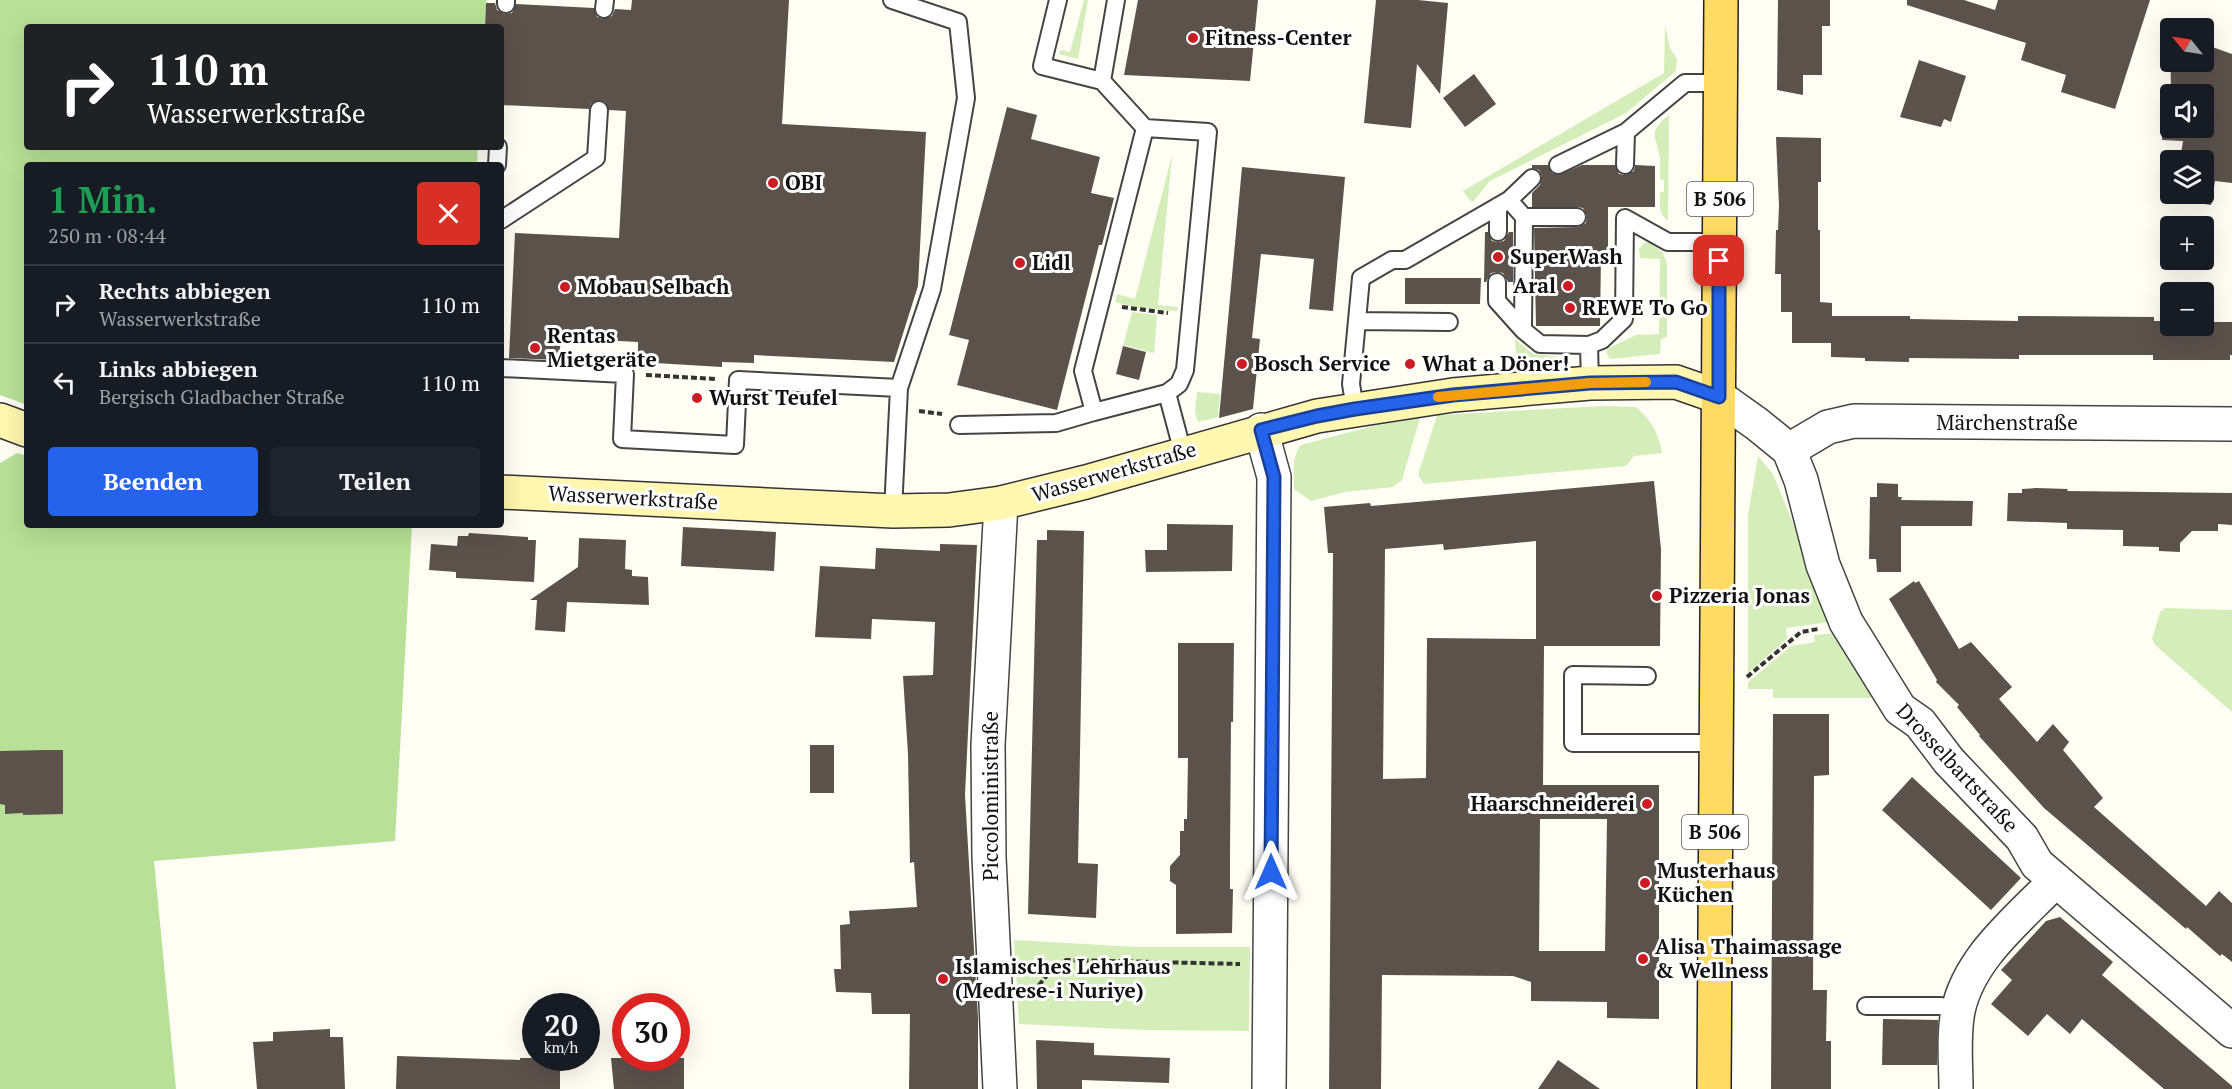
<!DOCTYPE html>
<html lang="de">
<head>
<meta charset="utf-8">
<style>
  :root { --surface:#171b24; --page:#20242c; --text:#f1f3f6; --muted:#9ea1a6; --line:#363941; --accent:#2563eb }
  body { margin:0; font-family:"PT Serif",serif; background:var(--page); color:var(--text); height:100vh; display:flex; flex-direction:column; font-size:22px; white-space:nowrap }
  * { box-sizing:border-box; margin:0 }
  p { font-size:20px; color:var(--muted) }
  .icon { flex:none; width:33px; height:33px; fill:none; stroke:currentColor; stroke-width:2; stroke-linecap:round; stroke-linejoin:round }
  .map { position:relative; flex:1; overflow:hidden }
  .sheet { position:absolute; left:24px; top:162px; width:480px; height:366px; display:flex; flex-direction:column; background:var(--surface); border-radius:6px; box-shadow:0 6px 24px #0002 }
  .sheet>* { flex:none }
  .banner { position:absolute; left:24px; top:24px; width:480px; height:126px; border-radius:6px; box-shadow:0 6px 24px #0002; background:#202124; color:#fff; overflow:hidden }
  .needle { width:39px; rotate:300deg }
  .fabs { position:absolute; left:2160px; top:18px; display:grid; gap:12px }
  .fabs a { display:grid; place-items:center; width:54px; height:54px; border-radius:6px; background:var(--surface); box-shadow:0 6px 24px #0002; font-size:30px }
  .speed { position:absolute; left:522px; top:993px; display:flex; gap:12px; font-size:30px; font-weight:700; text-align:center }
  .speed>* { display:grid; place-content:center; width:78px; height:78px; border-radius:50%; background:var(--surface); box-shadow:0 6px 24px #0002; line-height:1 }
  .speed small { font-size:15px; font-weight:400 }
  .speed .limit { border:9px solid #d22; background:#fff; color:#111 }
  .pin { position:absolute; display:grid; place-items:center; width:51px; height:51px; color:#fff; margin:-26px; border-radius:12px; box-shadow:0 3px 9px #0006 }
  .me { position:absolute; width:66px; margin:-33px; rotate:0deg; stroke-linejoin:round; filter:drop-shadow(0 0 4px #0008) }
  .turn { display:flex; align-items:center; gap:21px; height:126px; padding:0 24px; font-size:27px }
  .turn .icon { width:78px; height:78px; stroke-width:2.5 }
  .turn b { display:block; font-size:42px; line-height:51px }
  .round { display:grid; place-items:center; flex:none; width:63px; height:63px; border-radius:6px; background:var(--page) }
  .head { display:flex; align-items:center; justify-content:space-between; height:102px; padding:0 24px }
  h1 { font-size:36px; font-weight:800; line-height:45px; color:#1e9e55 }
  .primary-button { display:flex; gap:12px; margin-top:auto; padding:12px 24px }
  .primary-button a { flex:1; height:69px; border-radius:6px; background:var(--accent); color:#fff; font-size:24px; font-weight:800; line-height:69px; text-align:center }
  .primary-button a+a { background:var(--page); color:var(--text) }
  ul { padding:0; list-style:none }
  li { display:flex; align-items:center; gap:18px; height:78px; padding:0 24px; border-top:2px solid var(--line) }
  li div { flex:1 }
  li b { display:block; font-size:22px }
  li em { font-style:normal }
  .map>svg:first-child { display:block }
  .green { fill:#d5eeb9 }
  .forest { fill:#b8e097 }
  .building { fill:#5b524c; fill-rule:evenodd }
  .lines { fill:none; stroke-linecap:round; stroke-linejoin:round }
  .lane-casing { stroke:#444; stroke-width:20 }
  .street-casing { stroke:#444; stroke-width:36 }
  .secondary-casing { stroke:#333; stroke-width:36 }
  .primary-casing { stroke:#222; stroke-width:36 }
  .path { stroke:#333; stroke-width:4; stroke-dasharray:6 3; stroke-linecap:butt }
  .lane { stroke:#fff; stroke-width:16 }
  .street { stroke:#fff; stroke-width:33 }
  .secondary { stroke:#fff6af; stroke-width:33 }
  .primary { stroke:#ffda64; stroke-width:33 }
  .route-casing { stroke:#184099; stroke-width:15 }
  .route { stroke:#2563eb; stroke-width:10 }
  .slow { stroke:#f59e0b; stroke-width:10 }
  .poi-dot { fill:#ce1b23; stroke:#fff; stroke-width:2 }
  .labels { text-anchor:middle; stroke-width:6; stroke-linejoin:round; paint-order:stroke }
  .shield { fill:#fff; stroke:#585858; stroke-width:1.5 }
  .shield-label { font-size:20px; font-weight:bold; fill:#111 }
  .poi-label { font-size:21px; font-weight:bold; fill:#111; stroke:#fff; text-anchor:start }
  .street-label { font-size:21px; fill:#111; stroke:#fff }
</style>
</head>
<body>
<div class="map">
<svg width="2232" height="1089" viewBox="0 0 2232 1089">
  <rect width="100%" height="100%" fill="#fffdf4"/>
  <path class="green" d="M1084 0H1088L1078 59 1059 54 1060 50 1070 52Z
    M1665 25 1670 48 1677 59 1676 71 1626 113 1490 181 1472 203 1463 191 1664 73Z
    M1669 115 1668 221C1658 213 1660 204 1660 192H1664V180L1660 179C1660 173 1660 166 1660 159 1657 136 1646 133 1669 115Z
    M1172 155 1158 305 1178 307 1177 311 1133 307 1115 302 1117 294 1135 299Z
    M1649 242 1662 252 1667 263V337L1661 339 1660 354 1610 359 1606 352 1609 348 1636 335 1659 334 1660 259 1640 258 1639 249 1644 243Z
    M1132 312 1157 315 1154 353 1123 345Z
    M1515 339 1533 354 1570 358V361L1548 364 1547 358 1528 360 1529 366 1517 368Z
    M1197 392 1220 394 1218 417 1198 422 1195 412Z
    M1604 406 1636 407C1651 419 1659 434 1662 453L1634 456 1626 466 1424 484 1418 475 1437 415Z
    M1420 418 1402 480 1393 487 1345 492 1311 501 1294 489C1294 474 1291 457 1301 445L1373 426Z
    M1758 456 1773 474 1793 523 1813 586 1830 622 1786 628 1787 639 1748 673V515Z
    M2165 608 2232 610V712L2155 645 2152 639 2160 612Z
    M1835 633 1873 698H1773V689H1748V682L1791 646 1815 642 1814 635Z
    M1014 940 1137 947H1250L1249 1031 1145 1030 1019 1024Z"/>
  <path class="forest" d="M0 0H486L485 27H27V147H478L477 165H27V405L0 395Z
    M17 453 27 456V525H412L395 841 154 861 176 1089H0V463Z"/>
  <path class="building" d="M632 0H789L782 124 926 132 918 286 894 362 754 355V363L722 362V367L638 362V342L561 338 559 360 509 358 515 233 619 238 626 111 609 110 605 102 599 100 591 104 589 109 501 105V27H485L486 3H495L497 10 505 14 512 13 516 4 594 8 597 17 603 19 612 16 615 9 631 10Z
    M1138 0H1258L1250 81 1124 75Z
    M1376 0H1418L1448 3 1440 94 1417 64 1411 128 1364 123Z
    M1778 0H1830V26H1822V75H1803V95L1777 90Z
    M1907 0H1964L1995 10 1998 0H2150L2115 109 2061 92 2066 75 2021 60 2026 43 1907 5Z
    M2170 32V62H2204V44L2232 54V183L2215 181 2211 205 2178 200 2179 194H2204V160H2180L2183 141 2162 140 2161 91H2171ZM2170 94H2204V128H2170Z
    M1919 60 1966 76 1951 122 1944 119 1941 127 1900 117Z
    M1474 74 1496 104 1465 127 1443 98Z
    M1007 107 1037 115 1031 139 1100 157 1091 193 1114 198 1102 245H1099L1057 410 957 385 969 340 949 335Z
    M1776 137 1821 138V182H1818V230H1820V302L1832 303V316H1910V319L2018 321V316L2154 317V321H2170V326H2204V322H2232V355H2230V360H2153V355H2019V359L1909 358V362L1865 361V358L1831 357V343H1792V312H1781V274H1775L1776 230H1778L1779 206Z
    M1532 165H1548L1552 173 1558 175 1582 165H1615L1619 174 1625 175 1634 171 1635 165 1655 166V207H1608V256H1601L1600 326H1536L1534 228 1578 227 1586 223 1587 216 1583 208 1578 207H1532V193L1540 185 1542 176 1539 170 1532 168Z
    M1242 167 1345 177 1333 311 1309 309 1314 259 1261 254 1252 338 1260 339 1253 409 1219 418Z
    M1485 232H1488L1492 241 1497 242 1504 241 1509 232H1513V282H1508L1503 273 1496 272 1491 273 1486 282H1484Z
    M1405 278H1481L1480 304H1405Z
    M1123 346 1146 352 1139 380 1116 374Z
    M1654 481 1661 549 1660 646H1544L1543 785H1659V1019L1607 1018V1002L1531 1001V982L1513 976 1382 975 1381 1089H1329L1333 553H1328L1324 507 1370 503 1371 506ZM1536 541V639L1427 638 1426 778 1383 779 1385 549 1443 544 1444 550ZM1540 819H1607L1605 951H1539Z
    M1877 483 1898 484V497H1902L1901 500 1973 501 1972 526H1901V572H1877L1876 559H1869L1870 497H1877Z
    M2036 488 2068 489 2067 491 2232 493V525L2218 524V531H2192L2180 543V552L2159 551V547L2123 546V530L2067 529V523L2007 521 2008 493H2022V489Z
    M1167 524 1233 525 1232 571 1146 572 1145 550H1167Z
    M683 527 776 532 774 571 681 566Z
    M1047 530 1084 531 1078 863 1098 864 1096 918 1028 914 1037 540H1047Z
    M469 533 528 537V540H536L534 582 456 578V572L429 570 431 544 457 546 458 536H468Z
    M579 538 626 540 625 569 632 570V576L648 577 649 605 567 602 565 632 535 630 537 600H530L578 567Z
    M940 544 977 545 965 795 978 1018V1089H909L910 1014H872L871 993 836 992 834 969H841L840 925 850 924 849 911 917 907 914 862 910 863 908 754 903 676 933 675 935 622 872 619 871 639 815 637 820 566 875 569 876 548 940 551Z
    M1914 581 1915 583 1919 581 1959 649 1971 642 2012 687 1999 699 2037 742 2053 724 2069 742 2063 750 2103 798 2094 807 2206 906 2219 891 2232 903V962L2222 954 2220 956 2187 927 2186 929 2044 808 1979 736 1980 735 1957 707 1959 705 1936 682 1937 680 1889 599Z
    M1178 643H1234L1233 722H1231L1230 854V889H1233L1232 933 1176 934V885L1170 881V866L1180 855V831H1184V819H1187L1188 758H1178Z
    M1773 714H1829V775L1814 776 1813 990H1827L1826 1041H1831V1089H1771Z
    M810 745H834V793H810Z
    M46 750H63V814L23 815V813L5 814V805L0 804V751Z
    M1912 777 2021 878 1991 910 1882 810Z
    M2060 917 2113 962 2102 975 2232 1086V1089H2164L2082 1019 2070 1034 2047 1014 2028 1036 1991 1004 2012 980 2001 970 2046 921Z
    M1883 1019 1938 1020 1937 1065H1882Z
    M330 1029V1037H343L345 1089H257L253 1042 273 1041V1032Z
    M1036 1040 1094 1043V1055L1170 1058 1169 1083 1082 1080V1089H1037Z
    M397 1056 520 1060V1058H560V1089H396Z
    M611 1058H684V1089H614Z
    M1558 1060 1600 1089H1538Z"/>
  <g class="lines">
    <g class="lane-casing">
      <path id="lane" d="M892 0 958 22 966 98 932 289 899 388 893 511
        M1058 0 1042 66 1102 81 1145 128 1208 132 1185 370 1179 384 1167 393 1183 453
        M506 4V0
        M604 9 605 0
        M1102 81 1116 0
        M497 165 498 147
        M1558 165 1626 132 1685 83H1720
        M1625 165 1626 132
        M1509 200 1524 217 1523 330 1540 344 1589 345 1602 340 1624 319 1625 218 1668 242H1719
        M1524 217H1577
        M501 220 596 158 599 110
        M1498 232V206
        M1497 282V301L1523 330
        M1358 321 1449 322
        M1589 345 1590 383
        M501 368 625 374 622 439 735 445 738 380 899 388
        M1355 409 1351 384 1361 278 1392 260H1405L1509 200 1532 178
        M1094 412 1167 393
        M959 425 1056 423 1094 412 1083 371 1145 128
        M1647 676 1573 675V743H1716
        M1866 1006H1941L1959 1010"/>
    </g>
    <g class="street-casing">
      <path id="street" d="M1719 397 1757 424 1789 450 1801 480 1823 565 1846 622 1900 709 1920 723 1949 761 2022 838 2037 864 2232 1031
        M1261 430 1274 477 1269 1089
        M1789 450 1828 427 1854 421 2232 424
        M1000 1089 989 857 988 745 1001 503
        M1956 1089C1956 1064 1953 1036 1958 1011 1969 957 2020 918 2056 880"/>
    </g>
    <g class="secondary-casing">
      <path id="secondary" d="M0 420 27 430
        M501 492 893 511 949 510 1001 503 1086 482 1317 416 1453 395 1590 383 1676 382 1719 397"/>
    </g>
    <g class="primary-casing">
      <path id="primary" d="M1714 1089 1721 0"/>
    </g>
    <path class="path" d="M1122 307 1168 313
      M646 375 716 379
      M919 411 942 414
      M1747 677 1801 632 1818 629
      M1023 991 1035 990 1048 974 1066 960 1240 964"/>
    <use href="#lane" class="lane"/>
    <use href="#street" class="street"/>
    <use href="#secondary" class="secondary"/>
    <use href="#primary" class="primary"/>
  </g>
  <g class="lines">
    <g class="route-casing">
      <path id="route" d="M1271 872 1274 477 1261 430 1317 416 1355 409 1453 395 1590 383 1676 382 1719 397V261"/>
    </g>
    <use href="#route" class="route"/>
    <path class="slow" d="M1438 397 1590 383 1646 382"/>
  </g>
  <g class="poi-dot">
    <circle cx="1193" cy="38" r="6"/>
    <circle cx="773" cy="183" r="6"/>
    <circle cx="1498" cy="257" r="6"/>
    <circle cx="1020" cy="263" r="6"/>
    <circle cx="1568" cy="286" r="6"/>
    <circle cx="565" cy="287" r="6"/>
    <circle cx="1570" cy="308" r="6"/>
    <circle cx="535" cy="348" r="6"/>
    <circle cx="1242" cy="364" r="6"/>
    <circle cx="1410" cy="364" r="6"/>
    <circle cx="697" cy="398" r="6"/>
    <circle cx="1657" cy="596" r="6"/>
    <circle cx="1647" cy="804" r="6"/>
    <circle cx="1645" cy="883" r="6"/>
    <circle cx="1643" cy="959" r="6"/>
    <circle cx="943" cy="979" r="6"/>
  </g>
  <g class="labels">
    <g class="shield">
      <rect x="1687" y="182" width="66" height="34" rx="4.5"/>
      <rect x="1682" y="815" width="66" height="34" rx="4.5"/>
    </g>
    <g class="shield-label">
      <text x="1720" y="206">B 506</text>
      <text x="1715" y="839">B 506</text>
    </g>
    <g class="poi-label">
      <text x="1205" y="45">Fitness-Center</text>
      <text x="785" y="190">OBI</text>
      <text x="1510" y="264">SuperWash</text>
      <text x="1032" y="270">Lidl</text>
      <text x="1556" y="293" text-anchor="end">Aral</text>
      <text x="577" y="294">Mobau Selbach</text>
      <text x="1582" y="315">REWE To Go</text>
      <text x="547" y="343">Rentas<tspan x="547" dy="24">Mietgeräte</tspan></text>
      <text x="1254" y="371">Bosch Service</text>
      <text x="1422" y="371">What a Döner!</text>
      <text x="709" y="405">Wurst Teufel</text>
      <text x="1669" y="603">Pizzeria Jonas</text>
      <text x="1635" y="811" text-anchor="end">Haarschneiderei</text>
      <text x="1657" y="878">Musterhaus<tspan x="1657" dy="24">Küchen</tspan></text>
      <text x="1655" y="954">Alisa Thaimassage<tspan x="1655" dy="24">&amp; Wellness</tspan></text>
      <text x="955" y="974">Islamisches Lehrhaus<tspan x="955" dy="24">(Medrese-i Nuriye)</tspan></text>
    </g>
    <g class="street-label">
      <text x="2007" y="430">Märchenstraße</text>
      <text transform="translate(1114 472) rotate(-16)" y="7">Wasserwerkstraße</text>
      <text transform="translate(633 498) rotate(3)" y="7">Wasserwerkstraße</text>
      <text transform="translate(1957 768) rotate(47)" y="7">Drosselbartstraße</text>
      <text transform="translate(991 796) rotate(-90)" y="7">Piccoloministraße</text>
    </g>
  </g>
</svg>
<div class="fabs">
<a><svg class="needle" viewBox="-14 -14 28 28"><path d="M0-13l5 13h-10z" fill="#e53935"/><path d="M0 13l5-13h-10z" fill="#9ea1a6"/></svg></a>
<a><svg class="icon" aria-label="sound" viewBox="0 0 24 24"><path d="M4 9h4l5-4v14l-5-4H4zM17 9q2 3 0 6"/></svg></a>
<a><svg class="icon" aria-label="layers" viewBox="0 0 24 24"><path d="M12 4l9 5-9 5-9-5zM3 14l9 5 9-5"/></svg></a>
<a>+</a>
<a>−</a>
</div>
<div class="speed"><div>20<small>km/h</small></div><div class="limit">30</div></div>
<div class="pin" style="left:1719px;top:261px;background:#d93025"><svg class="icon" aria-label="arrive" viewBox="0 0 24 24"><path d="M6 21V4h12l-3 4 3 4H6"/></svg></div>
<svg class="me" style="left:1271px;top:872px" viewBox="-20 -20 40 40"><path d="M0-17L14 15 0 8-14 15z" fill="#2563eb" stroke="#fff" stroke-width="4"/></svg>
<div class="banner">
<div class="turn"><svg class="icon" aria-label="right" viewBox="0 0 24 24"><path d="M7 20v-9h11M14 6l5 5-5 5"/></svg><div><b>110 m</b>Wasserwerkstraße</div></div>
</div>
<section class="sheet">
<div class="head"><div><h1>1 Min.</h1><p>250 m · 08:44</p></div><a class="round" style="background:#d93025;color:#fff"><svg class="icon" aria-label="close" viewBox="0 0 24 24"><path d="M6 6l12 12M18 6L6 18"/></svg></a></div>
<ul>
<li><svg class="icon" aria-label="right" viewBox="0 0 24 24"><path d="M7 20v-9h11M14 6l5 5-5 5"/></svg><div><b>Rechts abbiegen</b><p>Wasserwerkstraße</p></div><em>110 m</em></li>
<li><svg class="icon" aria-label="left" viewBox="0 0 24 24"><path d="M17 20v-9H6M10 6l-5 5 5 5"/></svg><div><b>Links abbiegen</b><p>Bergisch Gladbacher Straße</p></div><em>110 m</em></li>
</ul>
<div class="primary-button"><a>Beenden</a><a>Teilen</a></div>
</section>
</div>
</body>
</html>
